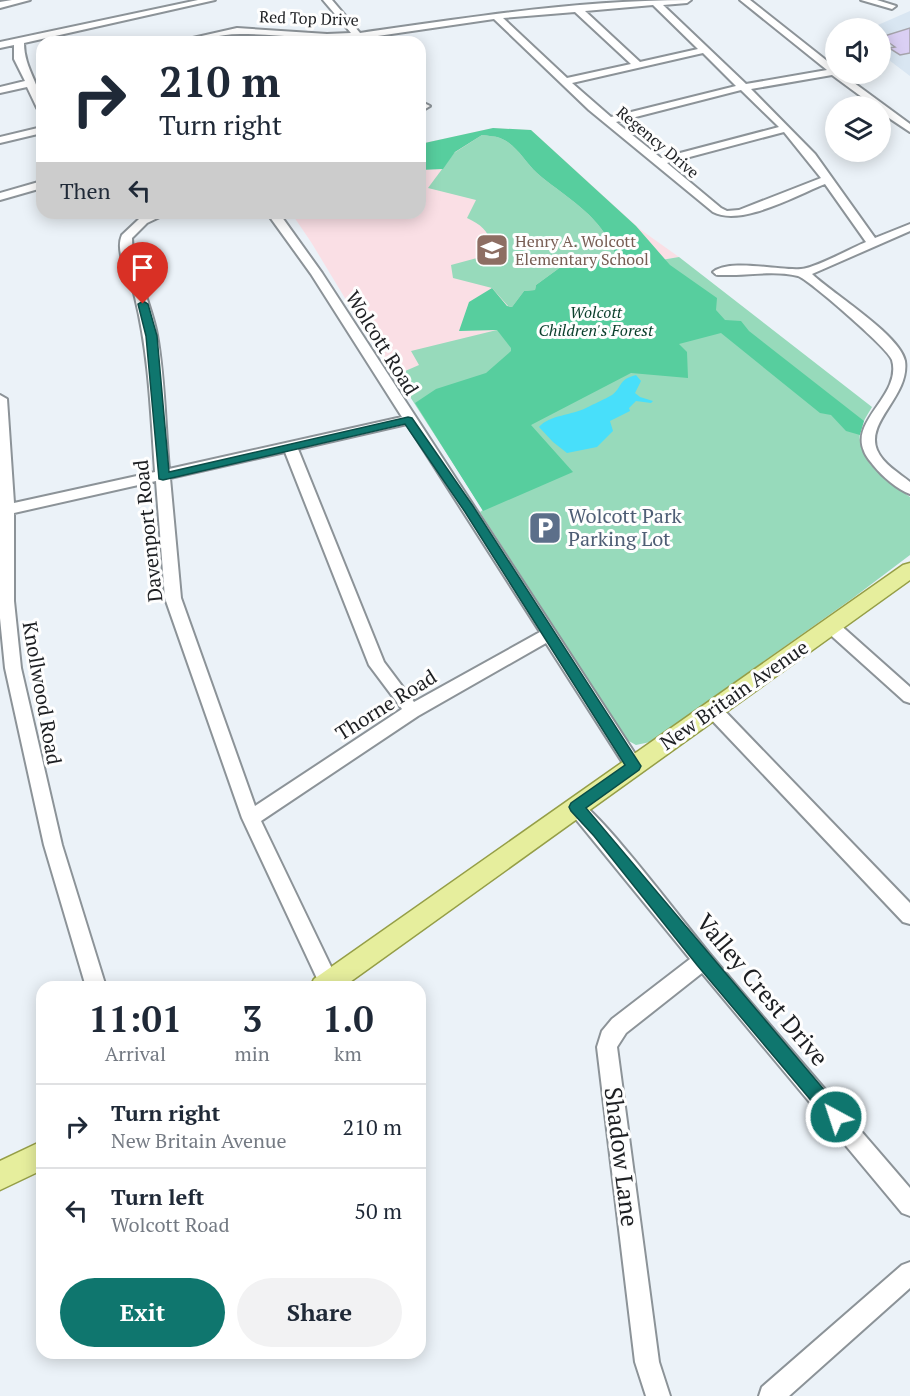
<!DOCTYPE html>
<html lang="en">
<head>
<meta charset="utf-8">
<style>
  :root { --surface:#fff; --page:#f2f2f3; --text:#1f2937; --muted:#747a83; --line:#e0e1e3; --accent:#0f766e }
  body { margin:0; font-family:"PT Serif",serif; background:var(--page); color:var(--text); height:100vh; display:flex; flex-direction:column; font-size:22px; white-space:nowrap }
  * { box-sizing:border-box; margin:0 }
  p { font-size:20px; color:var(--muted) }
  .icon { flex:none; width:33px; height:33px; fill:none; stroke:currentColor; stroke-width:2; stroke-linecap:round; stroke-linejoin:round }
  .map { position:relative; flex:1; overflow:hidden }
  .details { position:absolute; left:36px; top:981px; width:390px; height:378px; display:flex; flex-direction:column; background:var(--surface); border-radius:18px; box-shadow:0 3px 15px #0003 }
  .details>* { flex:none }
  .hud { position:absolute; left:36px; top:36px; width:390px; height:183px; border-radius:18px; box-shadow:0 3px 15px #0003; background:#fff; color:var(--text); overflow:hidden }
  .fabs { position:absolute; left:825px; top:18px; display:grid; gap:12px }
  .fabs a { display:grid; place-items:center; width:66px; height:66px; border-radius:50%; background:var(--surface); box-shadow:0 3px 15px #0003; font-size:30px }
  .pin { position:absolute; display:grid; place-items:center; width:51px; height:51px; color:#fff; margin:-62px -26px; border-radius:50% 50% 50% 0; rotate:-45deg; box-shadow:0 0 6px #0007 }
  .pin .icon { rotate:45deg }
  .me { position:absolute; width:66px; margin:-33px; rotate:320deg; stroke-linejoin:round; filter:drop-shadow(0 0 4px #0008) }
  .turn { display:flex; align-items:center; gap:21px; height:126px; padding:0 24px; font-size:27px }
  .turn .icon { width:78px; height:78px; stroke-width:2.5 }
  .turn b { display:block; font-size:42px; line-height:51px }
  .then { display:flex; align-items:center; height:57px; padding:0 24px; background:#0003; gap:12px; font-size:22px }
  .eta { display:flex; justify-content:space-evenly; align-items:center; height:102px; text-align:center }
  .eta b { font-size:36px; font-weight:700; line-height:42px }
  .button { display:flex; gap:12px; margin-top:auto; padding:12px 24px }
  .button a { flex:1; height:69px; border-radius:36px; background:var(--accent); color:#fff; font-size:24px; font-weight:700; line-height:69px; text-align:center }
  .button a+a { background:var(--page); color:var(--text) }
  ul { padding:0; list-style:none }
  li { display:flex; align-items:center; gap:18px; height:84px; padding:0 24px; border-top:2px solid var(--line) }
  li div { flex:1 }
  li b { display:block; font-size:22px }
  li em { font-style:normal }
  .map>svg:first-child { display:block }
  .built { fill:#d9e6f2 }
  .education { fill:#fadfe5 }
  .green { fill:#97dabb }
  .forest { fill:#57ce9e }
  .water { fill:#48dffa }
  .building { fill:#dacff4; stroke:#a6a4ac; stroke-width:1.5 }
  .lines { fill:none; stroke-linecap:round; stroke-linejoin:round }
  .minor-casing { stroke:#8c9398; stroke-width:4 }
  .major-casing { stroke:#959e47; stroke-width:3 }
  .minor { fill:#fff; fill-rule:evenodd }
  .major { fill:#e6ee9d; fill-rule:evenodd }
  .route { fill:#0f766e; stroke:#0a4d48; stroke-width:1.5 }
  .labels { text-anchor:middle; stroke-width:6; stroke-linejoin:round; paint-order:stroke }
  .far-street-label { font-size:16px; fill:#1d1f22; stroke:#fefefe }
  .far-education-label { font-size:16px; fill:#785e54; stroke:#fefefe; text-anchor:start }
  .far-park-label { font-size:16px; font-style:italic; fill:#0a3e2b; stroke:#fefefe }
  .street-label { font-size:20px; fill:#1d1f22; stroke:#fefefe }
  .service-label { font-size:20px; fill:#4e5e75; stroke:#fefefe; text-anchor:start }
  .near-street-label { font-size:24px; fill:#1d1f22; stroke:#fefefe }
</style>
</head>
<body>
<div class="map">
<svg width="910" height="1396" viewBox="0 0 910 1396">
  <rect width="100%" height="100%" fill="#ebf2f8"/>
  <path class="built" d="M910 11V76L881 54 880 28H871Z"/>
  <path class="education" d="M493 128 531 130 641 230 679 257 590 272 525 320 396 375 360 323 311 242 294 217 289 213H420V144Z"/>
  <path class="green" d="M482 135C488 136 495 136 500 138 516 144 525 162 537 173 561 194 592 210 608 239L614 240 618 245 615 254 562 266 536 285 535 290 524 291 512 307 508 306 492 288 453 278 451 265 477 258 491 244C488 230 481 225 467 218L476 200 428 188 454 153Z
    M679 257 872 407C868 414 863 421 861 428 852 459 890 483 910 497V555L853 598 650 742 636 745 627 740 480 512 483 510 396 375 419 365 411 351 505 328 590 272Z"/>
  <path class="forest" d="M493 128 531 130 636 226 670 265 717 298 716 310 725 320 741 321 749 331 864 421 860 435 846 431 831 415 820 413 721 333 679 344 687 352 688 378 631 373 531 425 573 472 483 511 415 403 436 389 486 373 511 351V348L497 330 459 331 469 302 492 288 507 306 512 307 524 291 535 290 536 285 562 266 614 254V250L618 245 614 240 608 239C592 210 561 194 537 173 525 162 516 144 500 138 495 136 488 136 482 135L455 152 443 169 420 170V144Z"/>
  <path class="water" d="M636 375 641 381 635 393 640 397 653 401 651 403 636 401 629 408 630 411 610 421 613 431 597 447 567 453 553 442 539 427C549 415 573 415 586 408 594 404 605 399 612 395 623 387 617 380 636 375Z"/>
  <path class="building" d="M910 28V53L900 55 889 48 895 47 881 37Z"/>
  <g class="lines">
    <g class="minor-casing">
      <path id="minor" d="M12 0H30L0 8V2Z
        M198 0H215L24 43C24 70 42 85 42 111L37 108 27 87 0 93V87L25 81 14 59V45L0 48V42Z
        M323 0H332L360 33C470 17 580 0 691 0L687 3 663 5 746 84 827 70 740 0H750L836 68V74H842L910 124V132L880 112V106H874L832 75 751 89 815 154 875 238 910 224V231L812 274C833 294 900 335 905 361 910 396 865 421 877 450 883 464 899 473 910 482V494C898 490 882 476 874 466 871 462 866 457 864 451 850 420 902 395 892 360 889 349 807 278 798 276 772 270 746 276 721 275 715 275 717 275 713 272 729 258 780 271 801 269 816 268 851 248 866 242L825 184C797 195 741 227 713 212L589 110 494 19 364 38 368 42H358L355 39C316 40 278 34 240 34 218 34 197 42 175 42L237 28 327 34 351 33ZM653 5 698 49 640 62 585 11ZM575 12 631 64 567 78 503 18ZM703 53 736 86 611 117 572 83ZM741 90 779 127 661 158 616 122ZM784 132 821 178 739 210 727 211 721 208 667 163Z
        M861 0H877L896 6 892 9Z
        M420 101 430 106 425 109 420 108Z
        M42 127V133L0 143V137Z
        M42 181V188L0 200V193Z
        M152 213H168L147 223 132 238C132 267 152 305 157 335 165 379 165 425 169 469L402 417 311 274 267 213H279L322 273 643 766 640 771 634 773 628 771 546 643 418 716 261 821 336 977 339 983 337 987H321L242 818 165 598 156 481 14 513V601L21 668 62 845 106 987H86L44 845 5 668 0 618V395L7 399 14 503 155 472C151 413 149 354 135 297 131 278 114 253 122 235L139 219ZM407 424 540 632 414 702 384 662 298 449ZM285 452 369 665 402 709 255 806 181 598 170 478Z
        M831 620 837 622 910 687V703L904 701 825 630 823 626 825 622Z
        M713 704 719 705 910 903V924L903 922 707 715 705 710 707 705Z
        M576 800C597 807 688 928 709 953 775 1032 843 1110 910 1188V1216L902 1213 702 973 626 1033 617 1047 659 1362 670 1396H646L635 1362 597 1047 602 1031 612 1019 690 959 570 812 567 807 570 802Z
        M910 1262V1288L789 1396H759L762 1387 902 1265Z"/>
    </g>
    <g class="major-casing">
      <path id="major" d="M910 563V580L343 987H310L314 979 903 565Z
        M42 1141V1170L0 1190V1161Z"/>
    </g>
    <use href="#minor" class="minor"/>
    <use href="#major" class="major"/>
  </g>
  <path class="route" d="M143 301 148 304 157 336 169 472 408 417 412 418 473 506 641 766 639 770 586 808 842 1111 845 1117 842 1123 836 1126 830 1123 697 965 594 836 571 811 569 807 571 803 625 765 465 512 405 424 163 480 159 479 146 336 138 304Z"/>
  <defs>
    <g id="school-square" transform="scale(1.725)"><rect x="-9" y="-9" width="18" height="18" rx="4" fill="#8d6e63" stroke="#fefefe"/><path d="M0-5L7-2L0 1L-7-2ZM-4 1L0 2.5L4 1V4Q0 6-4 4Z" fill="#fff"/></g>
    <g id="parking-square" transform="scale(1.725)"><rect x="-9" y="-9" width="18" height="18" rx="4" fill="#5c6f8a" stroke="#fefefe"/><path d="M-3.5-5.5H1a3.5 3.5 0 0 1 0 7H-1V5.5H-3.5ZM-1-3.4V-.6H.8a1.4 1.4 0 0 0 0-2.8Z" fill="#fff"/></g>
  </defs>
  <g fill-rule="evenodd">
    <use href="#school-square" x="492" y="250"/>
    <use href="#parking-square" x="545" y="528"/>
  </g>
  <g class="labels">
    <g class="far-street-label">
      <text transform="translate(309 18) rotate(2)" y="6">Red Top Drive</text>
      <text transform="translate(658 142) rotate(40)" y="6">Regency Drive</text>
    </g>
    <g class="far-education-label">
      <text x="515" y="247">Henry A. Wolcott<tspan x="515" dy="18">Elementary School</tspan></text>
    </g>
    <g class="far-park-label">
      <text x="596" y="318">Wolcott<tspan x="596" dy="18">Children's Forest</tspan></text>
    </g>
    <g class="street-label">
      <text transform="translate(382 343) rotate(58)" y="7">Wolcott Road</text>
      <text transform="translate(148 531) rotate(-96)" y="7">Davenport Road</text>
      <text transform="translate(42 693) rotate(80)" y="7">Knollwood Road</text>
      <text transform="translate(734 695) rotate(-35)" y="7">New Britain Avenue</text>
      <text transform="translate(386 705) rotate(-32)" y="7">Thorne Road</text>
    </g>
    <g class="service-label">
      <text x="568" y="523">Wolcott Park<tspan x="568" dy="23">Parking Lot</tspan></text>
    </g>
    <g class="near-street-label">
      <text transform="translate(762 990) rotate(50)" y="8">Valley Crest Drive</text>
      <text transform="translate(621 1157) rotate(83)" y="8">Shadow Lane</text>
    </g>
  </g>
</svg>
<div class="fabs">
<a><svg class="icon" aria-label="sound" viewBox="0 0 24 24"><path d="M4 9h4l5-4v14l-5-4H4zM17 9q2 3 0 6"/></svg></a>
<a><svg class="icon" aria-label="layers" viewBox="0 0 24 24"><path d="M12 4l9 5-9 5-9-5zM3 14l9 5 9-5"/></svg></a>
</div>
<div class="pin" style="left:143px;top:304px;background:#d93025"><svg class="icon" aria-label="arrive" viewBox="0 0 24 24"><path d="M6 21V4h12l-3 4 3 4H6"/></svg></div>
<svg class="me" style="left:836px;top:1117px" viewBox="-20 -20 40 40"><circle r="17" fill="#0f766e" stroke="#fff" stroke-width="3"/><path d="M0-11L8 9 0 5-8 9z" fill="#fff"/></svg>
<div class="hud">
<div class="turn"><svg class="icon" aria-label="right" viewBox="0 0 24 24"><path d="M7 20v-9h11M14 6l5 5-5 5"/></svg><div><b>210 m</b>Turn right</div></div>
<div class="then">Then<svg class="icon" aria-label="left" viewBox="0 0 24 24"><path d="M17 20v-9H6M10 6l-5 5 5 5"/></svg></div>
</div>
<section class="details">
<div class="eta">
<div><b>11:01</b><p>Arrival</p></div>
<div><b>3</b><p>min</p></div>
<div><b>1.0</b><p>km</p></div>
</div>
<ul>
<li><svg class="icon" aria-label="right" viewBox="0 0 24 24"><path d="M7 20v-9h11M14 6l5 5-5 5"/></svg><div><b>Turn right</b><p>New Britain Avenue</p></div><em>210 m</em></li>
<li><svg class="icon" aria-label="left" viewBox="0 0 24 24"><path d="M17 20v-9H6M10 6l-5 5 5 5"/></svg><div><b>Turn left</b><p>Wolcott Road</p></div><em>50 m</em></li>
</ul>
<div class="button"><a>Exit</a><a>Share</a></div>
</section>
</div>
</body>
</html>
